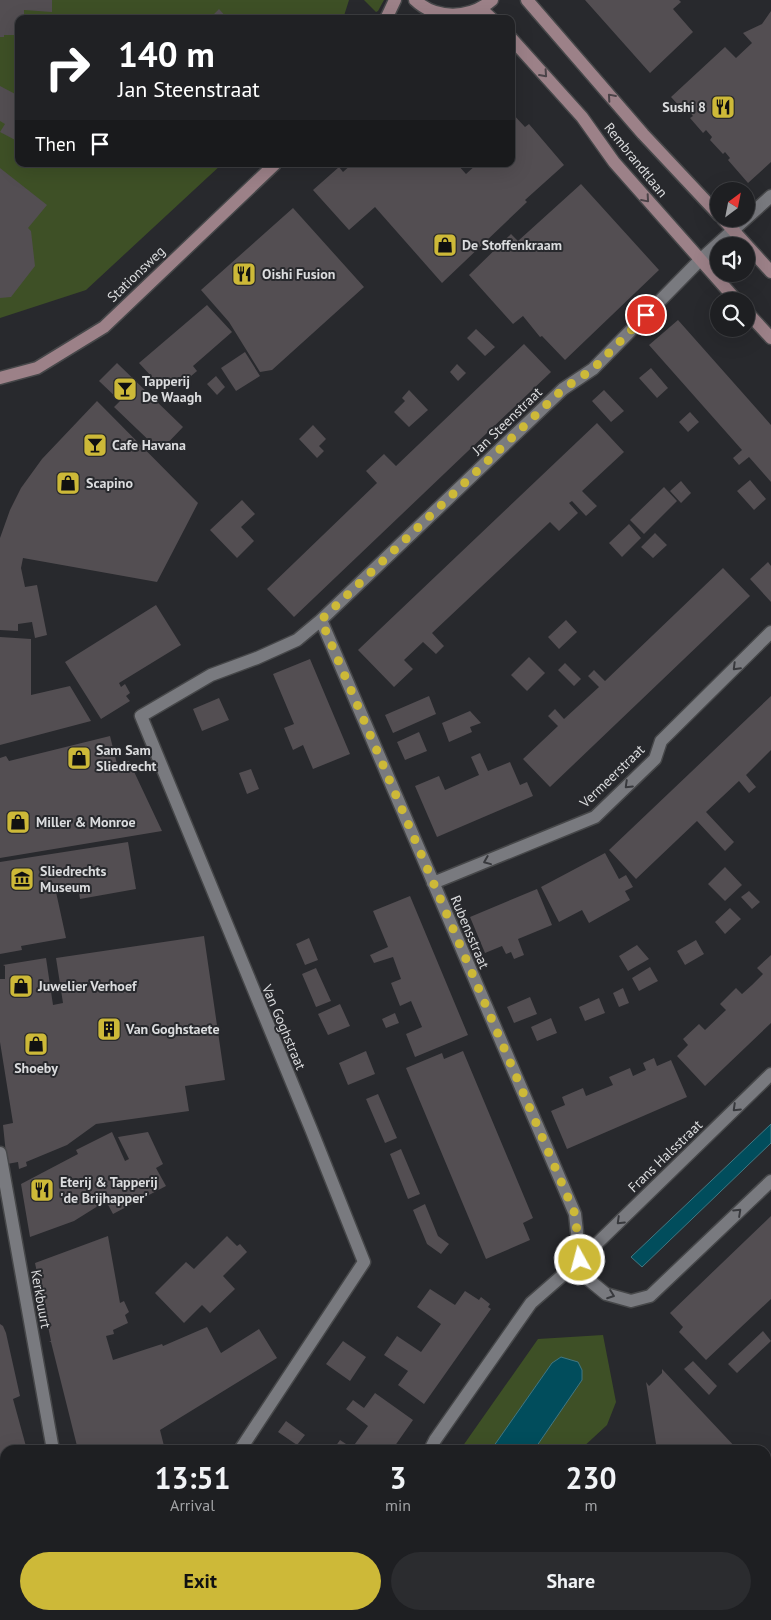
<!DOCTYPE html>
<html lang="en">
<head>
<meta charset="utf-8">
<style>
  :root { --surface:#1e1f22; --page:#2b2c2f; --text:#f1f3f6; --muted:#a1a2a5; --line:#3c3d40; --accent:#cdb938 }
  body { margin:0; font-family:"PT Sans",sans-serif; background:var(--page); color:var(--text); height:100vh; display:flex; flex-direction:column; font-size:19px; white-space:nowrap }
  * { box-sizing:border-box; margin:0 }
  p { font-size:16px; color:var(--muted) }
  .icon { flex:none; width:28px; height:28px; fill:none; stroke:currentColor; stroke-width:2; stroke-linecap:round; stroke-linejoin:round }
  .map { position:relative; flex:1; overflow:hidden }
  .panel { position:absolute; left:0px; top:1445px; width:771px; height:175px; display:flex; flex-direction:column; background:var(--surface); border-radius:15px 15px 0 0; box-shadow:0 5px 20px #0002,0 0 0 1px var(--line) }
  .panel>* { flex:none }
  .banner { position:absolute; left:15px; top:15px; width:500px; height:152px; border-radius:10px; box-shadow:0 5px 20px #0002,0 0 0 1px var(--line); background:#202124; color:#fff; overflow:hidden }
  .needle { width:32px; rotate:32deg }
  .fabs { position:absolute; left:710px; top:182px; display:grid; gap:10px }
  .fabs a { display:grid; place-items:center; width:45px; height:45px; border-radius:50%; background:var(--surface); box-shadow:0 5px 20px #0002,0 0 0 1px var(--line); font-size:25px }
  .pin { position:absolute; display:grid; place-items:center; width:42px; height:42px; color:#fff; margin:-21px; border:2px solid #fff; border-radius:50%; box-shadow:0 1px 5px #0007 }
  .me { position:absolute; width:55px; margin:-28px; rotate:353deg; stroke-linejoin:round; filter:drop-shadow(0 0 4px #0008) }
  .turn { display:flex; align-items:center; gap:18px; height:105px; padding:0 20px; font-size:22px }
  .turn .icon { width:65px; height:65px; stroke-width:2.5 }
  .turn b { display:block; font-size:35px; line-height:42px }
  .then { display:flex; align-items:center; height:48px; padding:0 20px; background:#0003; gap:10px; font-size:19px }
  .eta { display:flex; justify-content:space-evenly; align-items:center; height:85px; text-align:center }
  .eta b { font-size:30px; font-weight:700; line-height:35px }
  .primary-button { display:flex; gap:10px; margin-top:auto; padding:10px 20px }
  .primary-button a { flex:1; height:58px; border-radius:30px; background:var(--accent); color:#111; font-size:20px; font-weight:700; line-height:58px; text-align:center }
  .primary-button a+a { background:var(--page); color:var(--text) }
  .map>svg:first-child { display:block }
  .green { fill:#3e5026 }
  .water { fill:#014d5c; stroke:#427883 }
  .building { fill:#534e52 }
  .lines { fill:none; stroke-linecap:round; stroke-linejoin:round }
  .street-casing { stroke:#464749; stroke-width:15 }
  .secondary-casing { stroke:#464749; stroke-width:15 }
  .street { stroke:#797a7f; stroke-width:12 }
  .secondary { stroke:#9c8188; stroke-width:12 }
  .oneway { stroke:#4b4348 }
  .oneway2 { stroke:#38393d }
  .route { stroke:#cdb938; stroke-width:9; stroke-dasharray:0 16.2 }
  .labels { text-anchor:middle; stroke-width:4; stroke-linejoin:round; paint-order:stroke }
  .poi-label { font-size:14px; font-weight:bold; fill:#dbdcde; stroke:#28292d; text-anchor:start }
  .street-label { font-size:14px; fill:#dbdcde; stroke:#28292d }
</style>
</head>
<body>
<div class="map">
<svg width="771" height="1620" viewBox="0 0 771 1620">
  <rect width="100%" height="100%" fill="#28292d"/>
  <path class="green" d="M0 0H349L343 19H19V164H222L86 290 0 318Z
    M364 0H384L378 11 376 12Z
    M603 1335 616 1402 607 1425 580 1450H534L582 1380 561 1357 552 1363 491 1450H460L538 1339Z"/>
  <path class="water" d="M771 1124V1143L642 1267 631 1257Z
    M561 1357 578 1362 582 1370V1380L534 1450H491L552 1363Z
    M452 1615H485L486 1620H453Z"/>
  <path class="building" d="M0 0H52V12L24 10V19H19V35H4V37H0Z
    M585 0H679L681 2 673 9 693 32 650 73Z
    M219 9 228 19H209Z
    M771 11V162L748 183 728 160 730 158 725 152 723 154 710 140 712 137 706 130 703 133 690 118 693 116 687 109 684 111 671 97 725 47 736 58 752 43 743 33 762 24Z
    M0 86 19 96V142L0 132 5 124 0 121Z
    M511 112 525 127 529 124 564 165 525 200 527 202 442 283 375 207 349 230 313 190 339 167 343 172 352 164H457L466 174 477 164H511Z
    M0 168 47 205 28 228 31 231 35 266 11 297 0 298Z
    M581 184 659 270 565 360 542 336 540 337 523 316 513 324 469 275 511 234 518 241Z
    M293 208 364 287 272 370 260 372 229 322 201 290Z
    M207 305 232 332 193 366 197 371 177 388 173 384 165 391 139 363Z
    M678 320 771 425V482L749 457 739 465 733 458 742 450 649 345Z
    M476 329 495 347 485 356 467 338Z
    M524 344 551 372 294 617 267 589 377 483 366 471 384 454 396 466Z
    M245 352 260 376 236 391 221 368Z
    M117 363 183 427 160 451 114 407 120 401 99 381Z
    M457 364 466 373 458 381 450 372Z
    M651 368 668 388 657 398 639 378Z
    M216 376 225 387 217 395 207 384Z
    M409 390 428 410 409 427 394 412 405 401 402 398Z
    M604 390 624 411 611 422 592 401Z
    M97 401 198 503 157 582 23 558 21 568 25 587 37 585 47 635 35 638 32 622 18 624V631L0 630V538L10 510 21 488 42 459Z
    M690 412 699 422 688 432 679 422Z
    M597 423 624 452 582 491 597 506 586 516 572 501 569 503 578 513 559 531 550 522 533 538 432 633 444 646 436 654 423 642 404 660 413 669 394 687 358 650Z
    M313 425 326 439 319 446 324 451 317 458 299 439Z
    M750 480 766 499 754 510 737 491Z
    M681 481 691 493 681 503 670 491Z
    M664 487 677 501 644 534 630 520Z
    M242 500 255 514 241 527 254 541 237 558 210 530Z
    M629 524 641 538 622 557 609 543Z
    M655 533 667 545 653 558 641 547Z
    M768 562 771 566V602L750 579Z
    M723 568 750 596 550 787 523 759 558 726 548 716 555 709 564 719 599 687 588 676 594 670 605 681Z
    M156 605 181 645 119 683 121 687 125 684 130 693 126 696 130 701 101 719 65 662Z
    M566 620 577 632 559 649 548 637Z
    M0 637 31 639V695L70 686 91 721 0 745Z
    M529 657 545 673 527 691 511 675Z
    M310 659 350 754 313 769 303 745 293 750 284 728 294 724 273 674Z
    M565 663 581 679 574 686 558 670Z
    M429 696 436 714 393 733 385 715Z
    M771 696V750L746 775 756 787 749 793 739 781 706 812 734 842 725 851 697 821 636 879 609 850Z
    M219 698 229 720 202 731 193 709Z
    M470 711 481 723 470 727 472 732 449 742 442 723Z
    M419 732 427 751 405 760 397 742Z
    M110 736 117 764 129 761 162 831 0 858V758L6 756 9 761Z
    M480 753 488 771 510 762 520 785 527 782 533 796 437 837 415 786 439 776 445 790 479 775 471 757Z
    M251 769 259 789 247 794 239 773Z
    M128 842 136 889 80 899 78 886 56 892 66 938 21 946 22 950 0 954V862Z
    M605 853 619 879 626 875 633 887 625 891 630 900 589 923 582 910 559 922 541 887Z
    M725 867 742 885 725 901 708 884Z
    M537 889 552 925 518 939 524 955 514 959 511 952 506 954 502 946 485 953 470 917Z
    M749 891 760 902 752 909 741 897Z
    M410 896 468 1035 415 1057 406 1034 422 1027 411 1001 400 1006 391 983 401 979 393 957 374 963 370 955 388 947 373 911Z
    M730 908 741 919 725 934 715 922Z
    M204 936 225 1080 185 1086 189 1111 96 1124 67 1145 26 1162 27 1166 19 1169 18 1162 7 1164 3 1125 13 1123 0 1042V979H5V966L3 965 46 958 53 1005 63 1003 56 958Z
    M309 938 318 960 305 965 296 944Z
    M696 940 704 954 685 965 677 951Z
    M637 945 649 959 628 971 619 956Z
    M771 955V1023L705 1086 677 1056 688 1045 683 1039 699 1024 705 1030 726 1010 720 1004 736 988 742 994 752 985 763 974 757 968Z
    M650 967 658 981 639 991 632 978Z
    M316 968 331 1001 316 1007 302 974Z
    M623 988 629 1003 619 1007 613 993Z
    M530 997 537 1014 514 1023 507 1007Z
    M599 998 605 1013 585 1021 579 1007Z
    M340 1004 350 1026 328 1035 318 1014Z
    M395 1013 399 1023 386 1028 382 1019Z
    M551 1018 557 1033 537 1041 531 1027Z
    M366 1051 375 1074 348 1085 339 1063Z
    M463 1051 533 1218 523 1223 530 1240 486 1259 406 1068 442 1053 444 1059Z
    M654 1058 657 1066 671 1060 687 1097 567 1149 551 1111 565 1105 562 1097 583 1088 586 1096 613 1085 609 1077 630 1068 633 1076 646 1070 643 1063Z
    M378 1094 397 1138 385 1143 366 1099Z
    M112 1132 125 1161 129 1159 118 1137 148 1132 163 1164 156 1168 166 1186 113 1214 106 1201 74 1221 30 1237 21 1184 78 1154 76 1150Z
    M401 1149 420 1194 408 1199 390 1154Z
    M425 1204 438 1236 449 1244 441 1254 427 1244 413 1210Z
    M771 1216V1299L706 1360 679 1332 683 1327 670 1313Z
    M108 1236 120 1303 124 1301 129 1312 125 1315 128 1323 113 1330 114 1334 106 1336 113 1360 162 1344 163 1346 207 1327 221 1353 259 1329 277 1358 160 1430 165 1450H78L51 1342 49 1341H51L35 1263Z
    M227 1236 237 1246 240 1244 247 1252 223 1276 235 1289 210 1313 202 1305 184 1323 155 1293 186 1262 194 1269Z
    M430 1289 455 1305 465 1291 479 1300 481 1297 490 1304 488 1307 491 1309 424 1404 398 1385 408 1371 384 1355 397 1336 421 1352 441 1324 417 1307Z
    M0 1324 3 1326 6 1333 20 1396 13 1399 27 1450H5V1464L0 1468Z
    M763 1331 771 1341 737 1373 728 1364Z
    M343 1341 366 1357 350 1381 326 1364Z
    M693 1361 717 1386 709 1395 684 1369Z
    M662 1369 690 1399 738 1450H657L646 1382 649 1386 662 1373Z
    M375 1393 413 1420 392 1450H333L340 1440 352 1448 368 1426 346 1409 353 1400 364 1408Z
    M286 1421 305 1435 297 1445 278 1432Z
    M766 1480 771 1485V1557L766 1562Z
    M0 1506 5 1512V1564L0 1568Z
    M0 1603 5 1609V1614L0 1619Z
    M55 1615H60L62 1620H43Z
    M112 1615H193L186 1618V1620H108L113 1618Z
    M327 1615H330L335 1620H321Z
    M525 1615H661L666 1620H530Z
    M675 1615H695L696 1617 693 1620H669Z"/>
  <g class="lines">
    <g class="street-casing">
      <path id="street" d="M321 620 575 1214 580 1260 589 1280 606 1294 631 1301 650 1296 771 1181
        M433 883 595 817 655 759 661 741 771 632
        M0 1153 53 1450
        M240 1450 364 1262 311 1129 141 716 211 675 257 658 297 640 321 620 563 389 593 369 700 260 771 196
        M430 1450 435 1440 531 1303 580 1260 771 1074
        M82 1615 83 1620
        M405 1615 407 1620
        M767 1620 771 1616"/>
    </g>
    <g class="secondary-casing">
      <path id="secondary" d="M415 0C436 20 470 19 492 0
        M527 0 643 134 719 215
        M480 8 492 19
        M386 19 395 0
        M511 38 582 117 614 162 737 301
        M723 219 771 272
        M746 311 771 338
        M0 378 37 368 104 327 275 164"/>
    </g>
    <use href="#street" class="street"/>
    <use href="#secondary" class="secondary"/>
  </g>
  <defs><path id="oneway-chevron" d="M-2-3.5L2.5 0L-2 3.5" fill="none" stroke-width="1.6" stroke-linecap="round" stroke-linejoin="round" transform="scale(1.25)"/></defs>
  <g class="oneway">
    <use href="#oneway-chevron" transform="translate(544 74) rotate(48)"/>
    <use href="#oneway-chevron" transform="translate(611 97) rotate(-131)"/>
    <use href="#oneway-chevron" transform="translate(646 199) rotate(49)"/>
  </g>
  <g class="oneway2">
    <use href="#oneway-chevron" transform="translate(736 667) rotate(135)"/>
    <use href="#oneway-chevron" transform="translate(628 785) rotate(136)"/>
    <use href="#oneway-chevron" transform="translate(487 861) rotate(158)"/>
    <use href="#oneway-chevron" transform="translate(736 1108) rotate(136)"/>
    <use href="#oneway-chevron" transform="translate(738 1212) rotate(-43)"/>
    <use href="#oneway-chevron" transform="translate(620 1221) rotate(136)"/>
    <use href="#oneway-chevron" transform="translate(611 1295) rotate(20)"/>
  </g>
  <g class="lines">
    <path class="route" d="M580 1260 575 1214 321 620 563 389 593 369 646 315"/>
  </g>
  <defs>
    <g id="restaurant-square" transform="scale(1.25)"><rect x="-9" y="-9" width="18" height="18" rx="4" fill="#cdb938" stroke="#28292d"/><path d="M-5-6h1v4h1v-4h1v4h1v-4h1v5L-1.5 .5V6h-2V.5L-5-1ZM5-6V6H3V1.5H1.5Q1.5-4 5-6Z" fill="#111"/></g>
    <g id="shop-square" transform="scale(1.25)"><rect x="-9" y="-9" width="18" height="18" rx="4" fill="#cdb938" stroke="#28292d"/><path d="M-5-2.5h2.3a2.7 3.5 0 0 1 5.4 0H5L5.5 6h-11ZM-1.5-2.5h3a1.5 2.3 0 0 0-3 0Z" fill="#111"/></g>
    <g id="bar-square" transform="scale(1.25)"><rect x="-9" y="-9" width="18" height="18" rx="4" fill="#cdb938" stroke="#28292d"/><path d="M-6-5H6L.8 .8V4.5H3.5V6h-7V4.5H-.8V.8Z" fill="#111"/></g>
    <g id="museum-square" transform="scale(1.25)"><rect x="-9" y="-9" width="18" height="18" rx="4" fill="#cdb938" stroke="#28292d"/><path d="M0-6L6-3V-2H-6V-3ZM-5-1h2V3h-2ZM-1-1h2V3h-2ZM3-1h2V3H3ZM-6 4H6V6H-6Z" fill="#111"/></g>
    <g id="building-square" transform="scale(1.25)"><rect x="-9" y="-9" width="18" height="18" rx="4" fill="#cdb938" stroke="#28292d"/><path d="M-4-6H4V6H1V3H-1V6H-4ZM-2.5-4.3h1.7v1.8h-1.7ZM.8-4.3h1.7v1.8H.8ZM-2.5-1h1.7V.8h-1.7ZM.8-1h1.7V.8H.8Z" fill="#111"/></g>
  </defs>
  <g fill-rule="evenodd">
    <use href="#restaurant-square" x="723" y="107"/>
    <use href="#shop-square" x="445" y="245"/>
    <use href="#restaurant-square" x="244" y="274"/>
    <use href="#bar-square" x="125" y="389"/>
    <use href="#bar-square" x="95" y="445"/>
    <use href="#shop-square" x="68" y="483"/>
    <use href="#shop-square" x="79" y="758"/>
    <use href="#shop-square" x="18" y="822"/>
    <use href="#museum-square" x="22" y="879"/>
    <use href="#shop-square" x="21" y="986"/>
    <use href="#building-square" x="109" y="1029"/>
    <use href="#shop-square" x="36" y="1044"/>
    <use href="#restaurant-square" x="42" y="1190"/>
  </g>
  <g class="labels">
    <g class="poi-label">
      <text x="706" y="112" text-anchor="end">Sushi 8</text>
      <text x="462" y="250">De Stoffenkraam</text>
      <text x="262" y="279">Oishi Fusion</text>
      <text x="142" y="386">Tapperij<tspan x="142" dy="16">De Waagh</tspan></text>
      <text x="112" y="450">Cafe Havana</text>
      <text x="86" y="488">Scapino</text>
      <text x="96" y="755">Sam Sam<tspan x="96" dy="16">Sliedrecht</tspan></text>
      <text x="36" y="827">Miller &amp; Monroe</text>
      <text x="40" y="876">Sliedrechts<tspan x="40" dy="16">Museum</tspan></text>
      <text x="38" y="991">Juwelier Verhoef</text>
      <text x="126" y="1034">Van Goghstaete</text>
      <text x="36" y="1073" text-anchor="middle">Shoeby</text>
      <text x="60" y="1187">Eterij &amp; Tapperij<tspan x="60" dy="16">'de Brijhapper'</tspan></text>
    </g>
    <g class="street-label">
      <text transform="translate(636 160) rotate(51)" y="5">Rembrandtlaan</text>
      <text transform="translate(136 274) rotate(-44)" y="5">Stationsweg</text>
      <text transform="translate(507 421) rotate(-44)" y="5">Jan Steenstraat</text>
      <text transform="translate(612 776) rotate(-44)" y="5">Vermeerstraat</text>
      <text transform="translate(470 932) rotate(67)" y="5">Rubensstraat</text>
      <text transform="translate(284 1027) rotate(67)" y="5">Van Goghstraat</text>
      <text transform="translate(665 1156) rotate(-44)" y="5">Frans Halsstraat</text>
      <text transform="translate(41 1299) rotate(80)" y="5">Kerkbuurt</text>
    </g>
  </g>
</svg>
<div class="fabs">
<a><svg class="needle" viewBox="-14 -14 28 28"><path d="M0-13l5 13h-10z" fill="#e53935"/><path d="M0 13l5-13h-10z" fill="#a1a2a5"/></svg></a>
<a><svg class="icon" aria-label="sound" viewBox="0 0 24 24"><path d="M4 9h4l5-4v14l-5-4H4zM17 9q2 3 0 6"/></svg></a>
<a><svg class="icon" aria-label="search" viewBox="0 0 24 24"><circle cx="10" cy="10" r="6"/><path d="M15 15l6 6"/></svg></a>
</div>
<div class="pin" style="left:646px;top:315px;background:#d93025"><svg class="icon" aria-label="arrive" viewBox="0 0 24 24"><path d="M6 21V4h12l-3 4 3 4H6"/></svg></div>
<svg class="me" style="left:580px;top:1260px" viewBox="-20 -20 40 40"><circle r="17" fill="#cdb938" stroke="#fff" stroke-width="3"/><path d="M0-11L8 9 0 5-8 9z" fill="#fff"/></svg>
<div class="banner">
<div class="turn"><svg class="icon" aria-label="right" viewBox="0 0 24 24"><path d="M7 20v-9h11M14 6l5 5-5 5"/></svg><div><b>140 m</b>Jan Steenstraat</div></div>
<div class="then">Then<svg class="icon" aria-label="arrive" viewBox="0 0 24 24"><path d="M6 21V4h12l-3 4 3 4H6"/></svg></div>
</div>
<section class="panel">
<div class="eta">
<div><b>13:51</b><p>Arrival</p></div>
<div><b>3</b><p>min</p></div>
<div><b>230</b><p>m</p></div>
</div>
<div class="primary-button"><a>Exit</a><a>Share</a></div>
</section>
</div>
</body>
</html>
